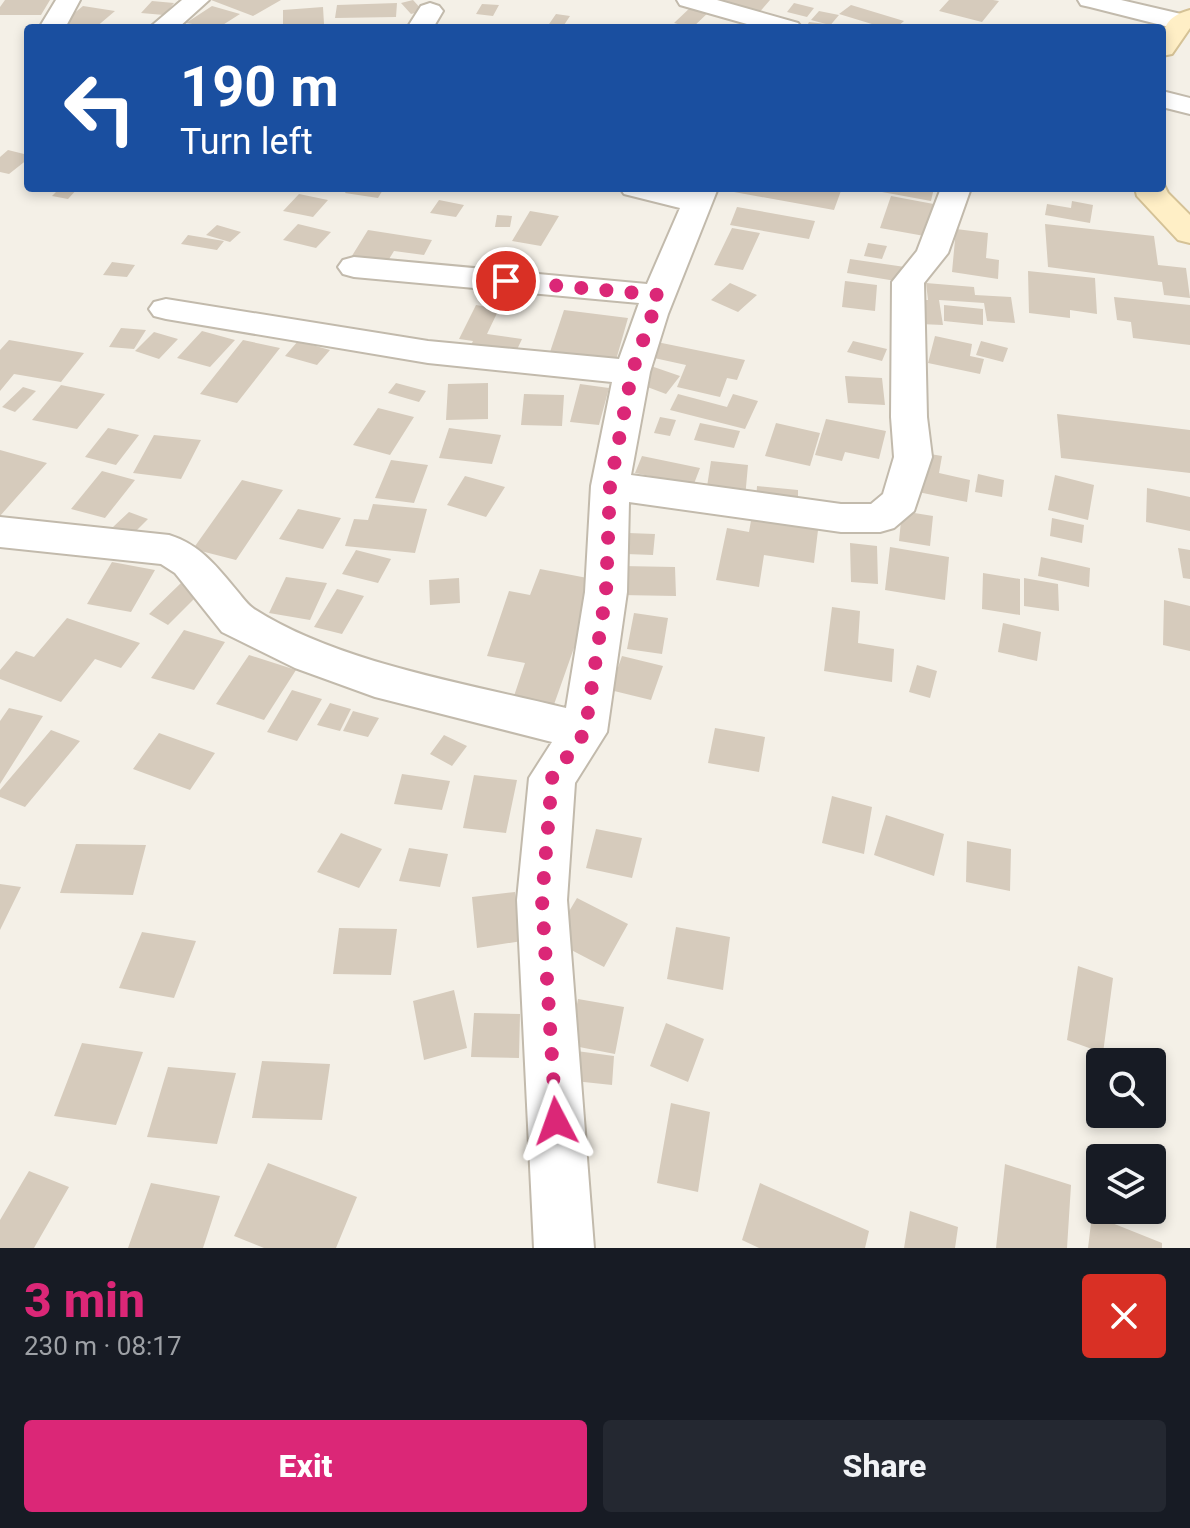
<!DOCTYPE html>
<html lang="en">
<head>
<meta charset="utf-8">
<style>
  :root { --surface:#171b24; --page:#242831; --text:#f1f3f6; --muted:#9ea1a6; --accent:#db2777 }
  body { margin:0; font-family:Roboto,sans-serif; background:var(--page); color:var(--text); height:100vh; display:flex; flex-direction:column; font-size:30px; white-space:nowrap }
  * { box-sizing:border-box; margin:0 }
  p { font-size:26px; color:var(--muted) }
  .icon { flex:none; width:44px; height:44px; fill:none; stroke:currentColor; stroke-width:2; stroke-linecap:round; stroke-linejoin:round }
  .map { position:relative; height:1248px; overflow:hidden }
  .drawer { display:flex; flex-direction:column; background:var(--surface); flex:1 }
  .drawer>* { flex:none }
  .hud { position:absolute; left:24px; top:24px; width:1142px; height:168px; border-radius:8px; box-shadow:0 4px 12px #0003; background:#1a4fa0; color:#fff; overflow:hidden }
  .buttons { position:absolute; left:1086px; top:1048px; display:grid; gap:16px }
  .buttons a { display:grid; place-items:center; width:80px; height:80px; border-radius:8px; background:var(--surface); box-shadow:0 4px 12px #0003; font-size:40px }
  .pin { position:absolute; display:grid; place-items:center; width:68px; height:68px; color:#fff; margin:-34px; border:4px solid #fff; border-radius:50%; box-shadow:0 2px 8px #0007 }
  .me { position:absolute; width:88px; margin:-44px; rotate:356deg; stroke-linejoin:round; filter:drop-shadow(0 0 6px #0008) }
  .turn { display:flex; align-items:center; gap:28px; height:168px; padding:0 24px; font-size:36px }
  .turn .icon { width:104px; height:104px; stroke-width:2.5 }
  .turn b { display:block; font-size:56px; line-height:68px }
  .round { display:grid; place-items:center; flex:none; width:84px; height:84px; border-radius:8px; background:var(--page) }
  .summary { display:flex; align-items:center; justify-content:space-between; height:136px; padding:0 24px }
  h1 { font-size:48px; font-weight:800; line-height:60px; color:var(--accent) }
  .cta { display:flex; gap:16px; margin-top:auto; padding:16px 24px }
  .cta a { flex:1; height:92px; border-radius:8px; background:var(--accent); color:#fff; font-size:32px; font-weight:800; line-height:92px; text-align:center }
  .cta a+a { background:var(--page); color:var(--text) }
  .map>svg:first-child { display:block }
  .building { fill:#d6cbbc }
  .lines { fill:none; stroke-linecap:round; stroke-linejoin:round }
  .minor-casing { stroke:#c2baac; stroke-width:4 }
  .secondary-casing { stroke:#d5c296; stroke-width:4 }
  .minor { fill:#fff; fill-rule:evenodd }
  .secondary { fill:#ffefc6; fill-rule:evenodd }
  .route { stroke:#db2777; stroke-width:14; stroke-dasharray:0 25.2 }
</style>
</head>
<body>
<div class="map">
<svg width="1190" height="1248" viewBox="0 0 1190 1248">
  <rect width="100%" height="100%" fill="#f4f0e7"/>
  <path class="building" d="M5 0H50L41 15H0V7Z
    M211 0H281L253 16Z
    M413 0 423 11 411 14 401 3Z
    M710 0H770L757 15Z
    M949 0H993L999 1 982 22 939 11Z
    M152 1 174 3 164 15 141 13Z
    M397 3 396 17 335 18 337 5Z
    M794 3 814 8 807 17 787 12Z
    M482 4 499 5 493 16 476 14Z
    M851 5 904 21 896 28H885L839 14Z
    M83 6 115 11 95 28 62 23Z
    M212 6 240 14 218 28 186 23Z
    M692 6 711 10 692 28 674 23Z
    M323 7 324 24 283 28V10Z
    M819 11 839 15 828 28H806L809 22 826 24 811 20Z
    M556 14 570 16 562 28 547 27Z
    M8 150 28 155V159L9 174 0 172V157Z
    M60 188H78L68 199 52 196Z
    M348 188H384L378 198 345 193Z
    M736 188H842L834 210 734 192Z
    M884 188H934L931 201 882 192Z
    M299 194 328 200 313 217 283 211Z
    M891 196 939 205 930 237 880 228Z
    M439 200 464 205 456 217 430 213Z
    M1072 201 1093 205 1090 223 1045 215 1047 204 1071 208Z
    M737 207 815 221 809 239 730 225Z
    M530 211 559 216 541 246 512 241Z
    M497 215 512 216 510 227H495Z
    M298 224 331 232 316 248 283 240Z
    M1045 224 1154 236 1158 265 1186 268 1190 298 1164 295 1162 282 1048 267Z
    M217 225 241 232 230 242 206 235Z
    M732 228 760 233 743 270 714 265Z
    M956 229 988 233 986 258 999 260 998 279 952 272Z
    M368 230 432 240 424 255 394 251 386 264 350 259Z
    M188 235 224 241 217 250 181 244Z
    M868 243 887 246 882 259 864 256Z
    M850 259 905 267 902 282 847 273Z
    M112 262 135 265 127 277 103 275Z
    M1028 271 1095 278 1097 314 1070 310V318L1029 313Z
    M845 281 877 285 875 311 842 307Z
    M730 283 757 295 738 312 711 300Z
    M926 283 974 287 975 295 1011 297 1015 323 987 321 984 303 939 300 943 325 920 324 917 300H928Z
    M1114 297 1190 305V345L1133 338 1131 322 1117 320Z
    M476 305 499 309 487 334 522 339 514 356 469 349 473 341 459 339Z
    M944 305 983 309V325L944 321Z
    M564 310 628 318 616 360 550 352Z
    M121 328 146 330 134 349 109 347Z
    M202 331 235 340 210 367 177 358Z
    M154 332 178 339 159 359 135 351Z
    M935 336 972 344 970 356 984 359 980 374 928 363Z
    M9 340 84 353 61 382 14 374 0 391V350Z
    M243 340 280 348 237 403 200 394Z
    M298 341 330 350 317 365 285 356Z
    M652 341 745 360 737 380 727 378 720 397 677 387 686 365 645 356Z
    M853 341 887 349 882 361 847 352Z
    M981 341 1008 348 1003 362 976 355Z
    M648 365 680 376 666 394 634 382Z
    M845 376 882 378 885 405 848 403Z
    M396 383 426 391 419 402 388 393Z
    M488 383V419L446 420 448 384Z
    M580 384 609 388 599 425 570 422Z
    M61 385 105 394 77 429 32 420Z
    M23 387 36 391 15 412 2 407Z
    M524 394 564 395 562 426 521 425Z
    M678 394 727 407 733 394 758 401 745 429 670 410Z
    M378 408 414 417 390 455 353 445Z
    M1057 414 1190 430V473L1061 458Z
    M660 417 676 420 670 436 654 433Z
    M826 419 886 431 879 459 845 452 842 461 815 455Z
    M700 423 740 431 734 448 694 440Z
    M776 423 820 433 810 466 765 456Z
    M108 428 139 435 116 465 85 457Z
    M449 428 501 435 492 464 439 458Z
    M154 435 201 440 181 479 133 473Z
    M0 450 47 463 0 516Z
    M924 453 942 456 939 473 970 480 967 502 918 492Z
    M642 456 700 468 692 489 653 481 655 477 635 473Z
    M391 460 428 465 414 503 375 498Z
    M711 461 748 465 745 498 706 493Z
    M102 471 135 480 105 518 71 509Z
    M978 474 1004 480 1002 497 975 492Z
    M1055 475 1094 485 1088 520 1048 510Z
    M465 476 505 487 486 517 447 505Z
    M242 480 283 490 236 560 193 549Z
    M757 486 798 490V505L756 501Z
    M1147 488 1190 497V531L1146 522Z
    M373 504 427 509 415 553 345 546 354 519 368 520Z
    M298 509 341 518 323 549 279 539Z
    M902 511 933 516 930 546 899 541Z
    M129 512 148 519 132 535 113 527Z
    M752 515 819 522 814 563 764 555 759 587 716 580 727 528 749 532Z
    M1052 518 1084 525 1082 543 1050 536Z
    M628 533 655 534 653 555 626 554Z
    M850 543 877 546 878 584 851 582Z
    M890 547 949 557 945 600 885 590Z
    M1178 548 1190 550V579L1183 578Z
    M356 550 391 559 378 583 342 574Z
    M1041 557 1090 568 1089 587 1038 576Z
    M112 562 155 570 131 612 87 604Z
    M622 566 675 567 676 596 621 595Z
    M540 569 598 580 551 713 511 705 525 663 487 656 509 591 530 595Z
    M983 573 1020 579V615L982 609Z
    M286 577 327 583 310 620 269 613Z
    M459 578 460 603 430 605 429 580Z
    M1024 578 1058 584 1059 611 1024 606Z
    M181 583 200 593 168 625 149 614Z
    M337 589 364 596 342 634 314 627Z
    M1164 600 1190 606V651L1163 645Z
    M832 607 860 611 858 643 894 649 892 682 824 671Z
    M634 613 668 618 662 654 627 649Z
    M67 618 140 643 121 668 95 659 61 702 0 679V670L16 651 34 657Z
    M1003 623 1041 632 1037 661 998 652Z
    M184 630 225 642 194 690 151 678Z
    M249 655 296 670 264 720 216 704Z
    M622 656 663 666 651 700 610 690Z
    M917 665 937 671 930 698 909 692Z
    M292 690 322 699 297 741 267 732Z
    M330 703 351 709 340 731 317 725Z
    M9 708 43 716 0 784V721Z
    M353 711 379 718 368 737 343 731Z
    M715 728 765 737 759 772 708 763Z
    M51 730 80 741 25 807 0 797V790Z
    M159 733 215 753 190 790 133 769Z
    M444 735 467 746 452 766 430 754Z
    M402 774 450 781 442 810 394 804Z
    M474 775 517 780 506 833 463 828Z
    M832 796 872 807 864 854 822 843Z
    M886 815 944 834 934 876 874 855Z
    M596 829 642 838 632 878 586 868Z
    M341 833 382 849 359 888 317 872Z
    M967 841 1011 849 1010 891 966 882Z
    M76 844 146 845 133 895 60 893Z
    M409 848 448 854 440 887 399 881Z
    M0 884 21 887 0 930Z
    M515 892 522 941 477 948 472 897Z
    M577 898 628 924 604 967 552 940Z
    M676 927 730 937 723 990 667 979Z
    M339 928 397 929 391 975 333 974Z
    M142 932 196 941 174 998 119 988Z
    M1078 966 1113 978 1103 1053 1067 1040Z
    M454 990 467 1048 424 1060 413 1001Z
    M578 999 624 1007 615 1054 569 1045Z
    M474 1013 520 1014 519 1058 471 1057Z
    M666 1023 704 1039 688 1082 650 1066Z
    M82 1043 143 1052 116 1125 54 1116Z
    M569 1050 614 1056 612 1085 565 1080Z
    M262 1061 330 1064 322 1120 252 1118Z
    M168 1067 236 1073 217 1144 147 1137Z
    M671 1103 710 1112 698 1192 657 1183Z
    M268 1163 357 1197 336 1248H264L234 1236Z
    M1005 1164 1071 1185 1067 1248H996Z
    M29 1171 69 1187 34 1248H0V1220Z
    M151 1183 220 1196 203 1248H128Z
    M760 1183 869 1231 865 1248H759L742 1240Z
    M910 1211 958 1227 955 1248H904Z
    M1092 1215 1162 1243V1248H1088Z"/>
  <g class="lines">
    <g class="minor-casing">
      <path id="minor" d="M56 0H80L65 28H39Z
        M182 0H209L178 28H149Z
        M677 0H717L798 23 802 28H761L680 5Z
        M1078 0H1121L1181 14 1190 17V27L1181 30 1090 7 1081 5Z
        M430 3 439 6 443 11 433 28H407L421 6Z
        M1162 91 1190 98V114L1162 107Z
        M620 188H673L687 191 688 188H718L668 314 650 372 631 475 841 504H871L883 494 894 457 891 417 892 282 917 251 941 188H971L948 253 924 283 927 417 932 457 914 511 894 528 880 532H841L629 502 627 592 607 732 575 783 567 900 594 1248H534L517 900 529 778 552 742 375 697 295 668 222 632 175 573 161 564 0 547V517L169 535C201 545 217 567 238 592 243 598 248 605 254 609 338 663 469 684 566 708L585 592 591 486 612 382 428 363 166 319 154 316 149 309 154 302 166 299 428 341 619 359 639 303 354 277 343 274 338 267 343 260 354 257 647 284 680 208 624 194Z"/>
    </g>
    <g class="secondary-casing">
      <path id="secondary" d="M1190 10V28L1172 54 1162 56C1162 31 1163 17 1190 10Z
        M1162 181 1168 193 1190 215V243L1178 240 1137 196 1135 188H1162Z"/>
    </g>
    <use href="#minor" class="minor"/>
    <use href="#secondary" class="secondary"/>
  </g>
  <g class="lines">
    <path class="route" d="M506 281 659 295 632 372 610 486 606 592 585 732 552 778 542 900 556 1121"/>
  </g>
</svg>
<div class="buttons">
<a><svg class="icon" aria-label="search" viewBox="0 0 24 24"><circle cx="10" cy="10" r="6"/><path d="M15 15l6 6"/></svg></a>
<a><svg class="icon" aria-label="layers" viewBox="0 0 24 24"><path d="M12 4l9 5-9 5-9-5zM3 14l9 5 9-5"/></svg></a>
</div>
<div class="pin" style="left:506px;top:281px;background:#d93025"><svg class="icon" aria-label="arrive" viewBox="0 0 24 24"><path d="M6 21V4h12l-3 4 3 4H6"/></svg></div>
<svg class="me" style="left:556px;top:1121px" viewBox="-20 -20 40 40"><path d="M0-17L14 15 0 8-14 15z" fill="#db2777" stroke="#fff" stroke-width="4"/></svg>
<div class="hud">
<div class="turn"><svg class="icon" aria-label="left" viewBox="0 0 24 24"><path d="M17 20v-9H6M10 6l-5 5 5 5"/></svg><div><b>190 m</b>Turn left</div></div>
</div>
</div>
<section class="drawer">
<div class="summary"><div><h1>3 min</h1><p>230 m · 08:17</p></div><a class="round" style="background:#d93025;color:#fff"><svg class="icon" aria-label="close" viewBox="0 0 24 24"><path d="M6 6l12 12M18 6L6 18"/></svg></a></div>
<div class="cta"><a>Exit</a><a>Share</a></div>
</section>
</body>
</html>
